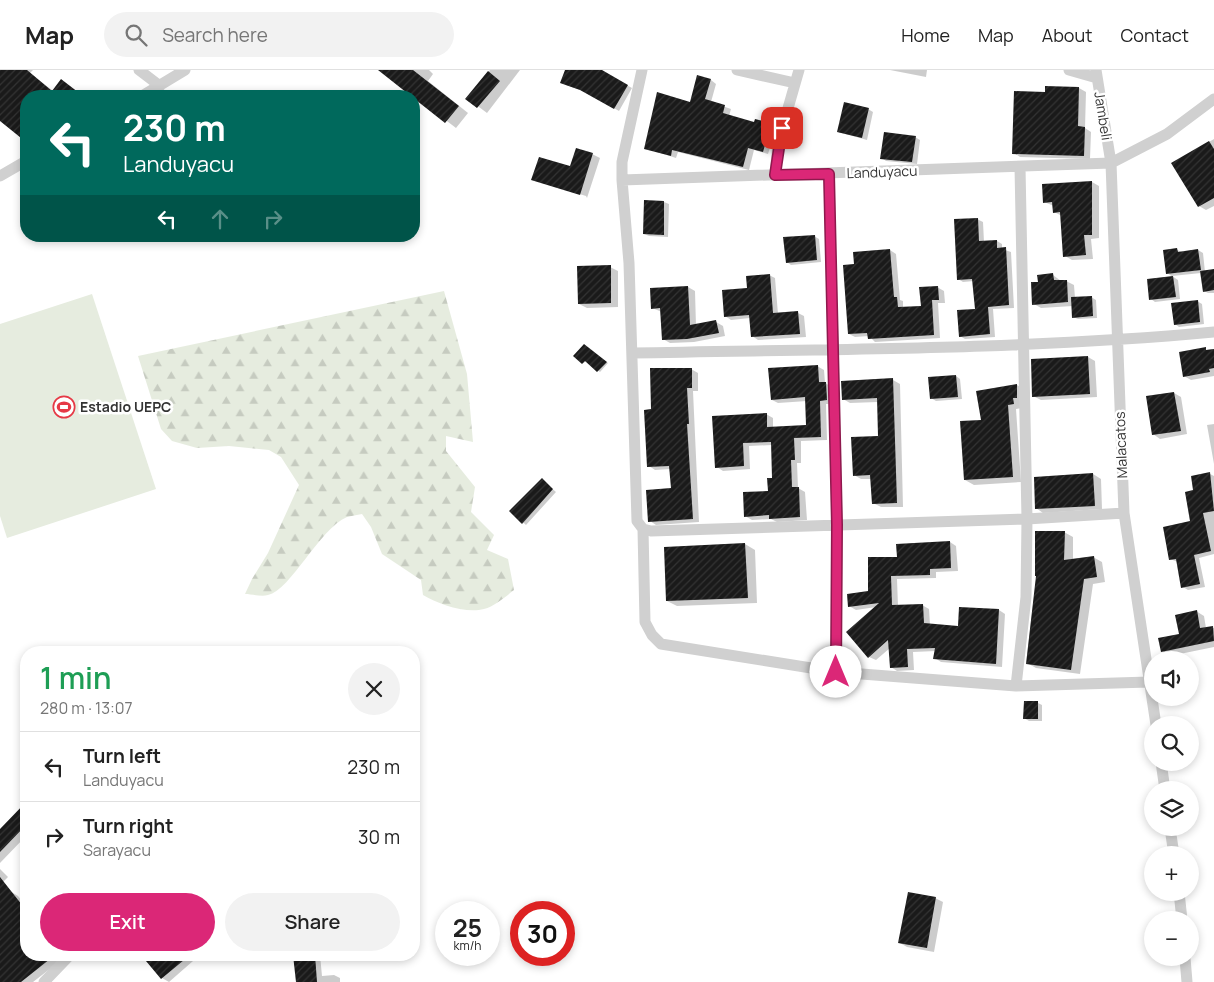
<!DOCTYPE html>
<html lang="en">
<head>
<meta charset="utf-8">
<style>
  :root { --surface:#fff; --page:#f2f2f2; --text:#222; --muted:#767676; --line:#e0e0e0; --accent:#db2777 }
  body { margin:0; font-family:Manrope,sans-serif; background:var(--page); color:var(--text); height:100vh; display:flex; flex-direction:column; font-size:19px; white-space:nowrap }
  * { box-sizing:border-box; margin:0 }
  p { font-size:16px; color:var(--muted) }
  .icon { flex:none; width:28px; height:28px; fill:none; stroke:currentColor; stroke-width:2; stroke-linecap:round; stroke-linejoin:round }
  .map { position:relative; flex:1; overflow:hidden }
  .drawer { position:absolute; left:20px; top:576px; width:400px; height:315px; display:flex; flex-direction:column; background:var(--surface); border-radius:20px; box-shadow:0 2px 8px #0003 }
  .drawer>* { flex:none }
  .top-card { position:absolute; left:20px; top:20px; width:400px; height:152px; border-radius:20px; box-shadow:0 2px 8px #0003; background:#00695c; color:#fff; overflow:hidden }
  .tools { position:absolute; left:1144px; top:581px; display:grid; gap:10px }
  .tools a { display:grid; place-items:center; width:55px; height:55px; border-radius:50%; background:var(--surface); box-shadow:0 2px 8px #0003; font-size:25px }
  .speed { position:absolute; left:435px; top:831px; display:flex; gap:10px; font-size:25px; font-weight:700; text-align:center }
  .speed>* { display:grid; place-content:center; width:65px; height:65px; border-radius:50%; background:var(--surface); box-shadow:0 2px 8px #0003; line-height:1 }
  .speed small { font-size:12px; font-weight:400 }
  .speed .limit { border:8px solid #d22; background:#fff; color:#111 }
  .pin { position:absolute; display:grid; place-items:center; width:42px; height:42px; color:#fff; margin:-21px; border-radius:10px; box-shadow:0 2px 8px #0006 }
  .me { position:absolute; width:55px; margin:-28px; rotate:0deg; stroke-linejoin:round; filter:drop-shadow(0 0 4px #0008) }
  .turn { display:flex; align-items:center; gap:18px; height:105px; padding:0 20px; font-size:22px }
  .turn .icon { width:65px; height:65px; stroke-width:2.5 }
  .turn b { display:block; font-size:35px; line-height:42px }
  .lanes { display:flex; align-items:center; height:48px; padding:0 20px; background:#0003; justify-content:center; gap:25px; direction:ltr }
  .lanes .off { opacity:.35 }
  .round { display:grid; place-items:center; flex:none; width:52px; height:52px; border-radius:26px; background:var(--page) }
  .headline { display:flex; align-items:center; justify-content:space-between; height:85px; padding:0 20px }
  h1 { font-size:30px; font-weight:600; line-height:38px; color:#1e9e55 }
  .button { display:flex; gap:10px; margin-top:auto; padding:10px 20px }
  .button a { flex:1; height:58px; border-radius:30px; background:var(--accent); color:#fff; font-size:20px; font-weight:600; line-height:58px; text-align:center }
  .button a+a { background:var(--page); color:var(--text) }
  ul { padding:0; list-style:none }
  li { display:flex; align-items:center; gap:15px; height:70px; padding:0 20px; border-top:1px solid var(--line) }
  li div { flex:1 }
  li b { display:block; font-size:19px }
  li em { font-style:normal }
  header { display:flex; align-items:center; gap:30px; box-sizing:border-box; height:70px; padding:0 25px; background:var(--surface); border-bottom:1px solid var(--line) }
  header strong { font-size:24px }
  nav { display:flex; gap:28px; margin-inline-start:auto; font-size:18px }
  .search { width:350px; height:45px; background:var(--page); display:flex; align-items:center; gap:12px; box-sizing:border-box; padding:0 18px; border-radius:28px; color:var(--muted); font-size:19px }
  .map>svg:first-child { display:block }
  .green { fill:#e6ecdf }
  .forest { fill:url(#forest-firs) }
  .shadow { fill:#0003 }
  .building { fill:url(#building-hatch) }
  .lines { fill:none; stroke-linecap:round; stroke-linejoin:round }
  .minor { stroke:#d0d0d0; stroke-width:11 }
  .route-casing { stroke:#8e194d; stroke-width:12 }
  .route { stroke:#db2777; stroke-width:9 }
  .labels { text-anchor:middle; stroke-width:5; stroke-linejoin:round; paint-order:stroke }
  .street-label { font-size:14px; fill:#333; stroke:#fff }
  .poi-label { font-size:14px; font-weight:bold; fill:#333; stroke:#fff; text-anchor:start }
</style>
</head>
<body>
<header>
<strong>Map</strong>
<div class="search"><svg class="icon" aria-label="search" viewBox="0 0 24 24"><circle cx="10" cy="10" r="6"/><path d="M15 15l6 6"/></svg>Search here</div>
<nav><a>Home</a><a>Map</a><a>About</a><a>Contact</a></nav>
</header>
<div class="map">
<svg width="1214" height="912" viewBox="0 0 1214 912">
  <defs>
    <pattern id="forest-firs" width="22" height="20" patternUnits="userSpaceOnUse" patternTransform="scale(1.25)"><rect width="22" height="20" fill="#e6ecdf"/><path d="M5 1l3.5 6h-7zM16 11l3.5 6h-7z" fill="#c6cbc0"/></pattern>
    <pattern id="building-hatch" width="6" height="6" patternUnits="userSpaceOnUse" patternTransform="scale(1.25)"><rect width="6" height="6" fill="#1a1a1a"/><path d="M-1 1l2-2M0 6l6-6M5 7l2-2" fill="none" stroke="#333"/></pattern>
  </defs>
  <rect width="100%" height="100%" fill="#fff"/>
  <path class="green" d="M92 224 156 419 7 468 0 446V254Z"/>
  <path class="forest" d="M444 221 467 304 473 372 446 366V381L475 417 471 442 494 465 487 480 508 489 514 520C505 527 495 536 484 539 466 544 438 534 423 525L421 510 382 484 371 457 362 444C357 445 351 446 347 447 319 459 291 520 268 525 261 527 252 524 245 524L252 509 268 483 299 415 281 387 269 380 229 376 197 378 172 371 161 359 138 286Z"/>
  <path class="shadow" d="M0 0H33L30 3 53 21 62 11 83 26H26V71L0 49Z
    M380 0H429L433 4 428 11 468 43 456 58Z
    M490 0H520L487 43 467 28Z
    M566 0H599L632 18 619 41 586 22 566 15Z
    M890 0H927L926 7Z
    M711 10 716 14 711 32 731 39 729 46 755 53 770 54 776 58 768 84 754 80 749 100 678 82 676 88 645 78Z
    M1046 17 1079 18 1086 22 1085 58 1091 62 1090 89 1020 87 1014 83 1046 23Z
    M868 39 873 42 867 70 838 62Z
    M915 67 920 70 917 94 886 91 882 88Z
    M1214 69V136L1206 140 1199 136 1173 93Z
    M592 84 600 88 587 128 586 126 533 110 571 98Z
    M1092 112 1099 116V168L1091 169 1093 189 1072 190 1065 186 1062 146 1054 142V136L1044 132Z
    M645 132H664L669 134 668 167 649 166 644 164Z
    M977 149 983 152 984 172 997 171 1002 174V179L1011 182 1014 238 993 239 995 267 965 269 960 266 976 240 974 211 963 212 958 209Z
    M814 166 819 169 821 192 791 195 787 192Z
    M890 180 896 184 900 230 903 231V238L922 237 937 217 944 221 945 233H938L940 268 875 272 869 266 855 267 849 264 856 195Z
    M1177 180 1182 182 1198 180 1203 183 1205 202 1214 201V223H1208L1204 221 1201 203 1172 206 1178 210 1180 229 1155 232 1151 229 1173 207 1167 203Z
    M610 197 618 201V237L587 238 579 234Z
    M769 205 775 208 778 244 798 243 804 246 806 267 758 270 752 266 750 248 731 250 725 246 748 219Z
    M1053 205 1061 211H1066L1074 215 1075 228 1091 227 1096 230 1097 248 1078 249 1073 247V236L1041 238 1034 234 1039 213Z
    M688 217 695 221 696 256 716 252 723 256 725 266 694 272 670 273 663 269 662 242 652 238 651 219Z
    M1197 231 1202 234 1204 254 1179 257 1175 254Z
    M584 276 608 293 600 302 587 291 583 293Z
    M1214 279V306L1191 310 1184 306 1181 283Z
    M1088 287 1095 291 1097 327 1041 330 1033 326Z
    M817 296 824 300 825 313 832 317 833 334H826L827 370 801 371V393H797L798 418 805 422 807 450 777 452 771 449 752 450 745 446 769 422 773 409 772 375 749 376 750 399 723 401 717 397 766 344 773 348V358L808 356 807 331 778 333 772 330Z
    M691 299 698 303V321H693L699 452 656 455 650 451 672 420 671 399 655 400 649 396 653 341Z
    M956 306 960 309 962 329 936 331 931 328Z
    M893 310 900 314 903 437H881L873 433 872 409H861L854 405 880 367 878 332 850 333 843 329Z
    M1017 315 1025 320 1022 338 1016 339 1021 412 974 415 965 410 982 351Z
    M1174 323 1181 327 1187 364 1160 369 1153 364Z
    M1214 354V394L1207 355Z
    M1093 404 1101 409 1102 439 1043 443 1036 438 1035 408Z
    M1210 404 1214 406V484L1199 488 1205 517 1188 520 1183 517 1178 492 1170 489 1192 452 1194 421 1192 407Z
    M542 410 556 422 526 455 511 441Z
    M1064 462 1073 467V490L1093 487 1102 492 1105 512 1093 514 1080 604 1036 598 1027 593Z
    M950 472 956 476 958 501 936 502V508L897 509 898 536 922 535 929 539 930 555 959 558 999 540 1005 544 1002 597 941 592 935 588 936 581 913 582 914 600 897 601 891 597 890 578 876 590 869 587 876 537 856 540 849 536 869 523 898 488Z
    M745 474 755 480 757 533 677 536 667 531 665 478Z
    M1196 541 1204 546 1206 558H1214V577L1170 586 1163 582 1181 565Z
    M1038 633 1042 635V651H1029L1024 648Z
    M26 734V766L0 793V761Z
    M0 799 8 807 2 813 0 812Z
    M10 821 18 826 26 836V885H62L64 888 33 912H0V830Z
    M935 828 943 832 934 882 907 877 900 873Z
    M143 885H196L191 889 193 891 169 912 162 908Z
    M295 885H320L322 906 334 905 340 908V912H297Z"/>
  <path class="building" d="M0 0H27L52 21 61 9 83 26H26V41L21 48 26 52V72L0 51Z
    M378 0H413L459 36 445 53Z
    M565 0H602L628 15 614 39 580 20 560 13Z
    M488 1 500 11 477 38 465 29Z
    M697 5 711 9 705 29 725 35 723 43 754 52 755 49 771 53 763 82 748 78 743 97 672 80 671 86 644 79 657 22 690 32Z
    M1045 16 1079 17 1078 56 1085 57 1084 86 1012 84 1014 21 1045 22Z
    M844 32 869 38 862 68 837 62Z
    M884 62 916 66 912 92 880 89Z
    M1209 71 1214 79V128L1198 137 1171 93Z
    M576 78 593 83 580 125 531 110 539 87 570 96Z
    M1092 111V165H1084L1086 185 1063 187 1060 142 1053 143 1052 132 1043 133 1042 114Z
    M644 130 664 131V165L643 164Z
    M978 148 979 171 997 170V178L1006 177 1009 235 988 237 990 264 959 267 957 240 975 239 972 209 957 210 954 149Z
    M815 165 817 190 786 193 783 167Z
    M1177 178 1178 182 1198 179 1201 200 1166 204 1163 180Z
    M890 179 894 227H897L898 237 921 236 919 217 938 216 939 230H932L934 265 868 269 867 263 848 264 843 195 854 194 853 182Z
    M611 195V233L578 234 577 196Z
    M1214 199V220L1203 222 1200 201Z
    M1053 203 1054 210H1067L1068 232 1032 235 1031 212H1038L1037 205Z
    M770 204 773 243 798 241 800 264 751 267 749 245 724 247 722 220 747 218 746 206Z
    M1173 206 1176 227 1149 230 1147 209Z
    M688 216 690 255 716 250 719 263 687 269 662 270 660 238 651 239 650 218Z
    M1092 226 1093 246 1072 248 1071 227Z
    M1198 230 1200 252 1174 255 1171 233Z
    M584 274 607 292 597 302 585 291 582 294 573 286Z
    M1206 277V280L1214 279V298L1209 299 1210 302 1183 307 1179 282Z
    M1088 286 1090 324 1032 327 1031 289Z
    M818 295 819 312H826L827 330 820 331 821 367 794 368 795 390H791L792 417H799L800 447 769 449V445L744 447 743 422 768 421 767 408H772L771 372 743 373 744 396 715 398 712 346 767 343V357L806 355 805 327 771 330 768 298Z
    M650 298H692V318H687L689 354H687L693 449 648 452 646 420 671 418 669 396 647 397 644 340 651 339Z
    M956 305 958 327 930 329 928 307Z
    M893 308 897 433 872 434 870 405 853 406 851 367 878 366 877 328 842 330 841 311Z
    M1017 314V328H1013L1014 334 1008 335 1013 407 964 410 960 351 981 350 976 321Z
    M1174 322 1181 361 1152 365 1146 326Z
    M1210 402 1214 441 1203 443 1211 481 1194 485 1200 514 1181 518 1176 489 1169 490 1163 457 1190 451 1185 422 1193 420 1191 406Z
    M1093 403 1095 436 1035 439 1034 407Z
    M542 408 553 419 522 454 509 441Z
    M1035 461H1065L1064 490 1094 486 1097 507 1084 509 1071 600 1026 594 1036 506H1035Z
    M950 471 951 498 930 499V505L891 506 892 535 923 534 924 553 958 556 959 537 999 539 996 594 933 589 935 578 907 579 908 597 890 598 888 570 868 588 846 562 879 533 848 537 847 524 868 521V487H897L896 474Z
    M745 473 748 528 666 531 664 477Z
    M1197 540 1200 558 1213 556 1214 571 1161 582 1158 568 1179 564 1175 545Z
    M1024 631H1038V649H1023Z
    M26 732V755L0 782V759Z
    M0 807 26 840V885H55L21 912H0Z
    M908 822 936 827 927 878 898 873Z
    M141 885H158L162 890 167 885H190L161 909Z
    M293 885H315L317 912H296Z"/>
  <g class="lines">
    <path class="minor" d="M139 0 160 16
      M642 0 622 92V110L629 193 637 451 643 459 651 461 1027 449 1124 443
      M737 0 795 13
      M1069 0 1097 8
      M1096 0 1111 93 1124 443 1156 655
      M142 26 185 0
      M829 104 837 455 836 602
      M775 105 778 73 799 0
      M0 106 26 91
      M622 110 1111 93 1167 64 1214 29
      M632 283C826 279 1021 280 1214 262
      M643 459 645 552 652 565 661 574 836 602 1016 616 1149 612
      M1016 616 1026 527 1027 449 1020 97
      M1161 692 1165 720
      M1170 758 1174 785
      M1179 822 1182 850
      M1185 888 1187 912
      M44 912 70 885"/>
  </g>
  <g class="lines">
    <g class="route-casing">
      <path id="route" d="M782 58 775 105 829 104 837 455 836 602"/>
    </g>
    <use href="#route" class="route"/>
  </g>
  <defs>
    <g id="stadium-ring" transform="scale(1.125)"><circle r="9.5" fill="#fff" stroke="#e63946" stroke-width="1.5"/><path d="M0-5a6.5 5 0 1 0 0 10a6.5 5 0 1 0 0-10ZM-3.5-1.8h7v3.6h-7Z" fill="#e63946"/></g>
  </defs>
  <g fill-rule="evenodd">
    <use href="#stadium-ring" x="64" y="337"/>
  </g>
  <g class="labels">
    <g class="street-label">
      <text transform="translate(1103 46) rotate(81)" y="5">Jambeli</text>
      <text transform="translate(882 102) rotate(-2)" y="5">Landuyacu</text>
      <text transform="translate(1121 375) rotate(-92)" y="5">Malacatos</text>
    </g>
    <g class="poi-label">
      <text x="80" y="342">Estadio UEPC</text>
    </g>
  </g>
</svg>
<div class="tools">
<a><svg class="icon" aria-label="sound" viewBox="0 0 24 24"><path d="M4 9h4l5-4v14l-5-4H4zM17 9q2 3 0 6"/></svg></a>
<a><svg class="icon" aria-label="search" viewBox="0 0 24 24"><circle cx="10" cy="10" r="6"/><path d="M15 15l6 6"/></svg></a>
<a><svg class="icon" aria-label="layers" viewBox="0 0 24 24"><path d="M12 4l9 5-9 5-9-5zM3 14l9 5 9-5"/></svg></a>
<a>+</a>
<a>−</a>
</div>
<div class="speed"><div>25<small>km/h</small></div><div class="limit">30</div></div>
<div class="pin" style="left:782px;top:58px;background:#d93025"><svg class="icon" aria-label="arrive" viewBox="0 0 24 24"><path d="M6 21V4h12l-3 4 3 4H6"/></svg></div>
<svg class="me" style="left:836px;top:602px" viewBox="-20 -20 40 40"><circle r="19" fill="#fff"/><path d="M0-13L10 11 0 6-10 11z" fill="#db2777"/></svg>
<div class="top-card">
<div class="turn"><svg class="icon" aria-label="left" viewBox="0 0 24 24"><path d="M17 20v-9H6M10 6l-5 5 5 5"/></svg><div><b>230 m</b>Landuyacu</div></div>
<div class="lanes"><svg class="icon" aria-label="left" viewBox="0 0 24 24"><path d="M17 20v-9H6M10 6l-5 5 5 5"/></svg><svg class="icon off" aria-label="ahead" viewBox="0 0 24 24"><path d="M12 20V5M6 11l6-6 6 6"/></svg><svg class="icon off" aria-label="right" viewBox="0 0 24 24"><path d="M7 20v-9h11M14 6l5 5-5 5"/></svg></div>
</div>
<section class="drawer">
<div class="headline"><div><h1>1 min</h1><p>280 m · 13:07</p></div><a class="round"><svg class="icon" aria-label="close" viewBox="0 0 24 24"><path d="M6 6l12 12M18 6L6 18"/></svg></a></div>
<ul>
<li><svg class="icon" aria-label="left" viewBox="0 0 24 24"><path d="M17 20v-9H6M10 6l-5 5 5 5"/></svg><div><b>Turn left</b><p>Landuyacu</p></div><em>230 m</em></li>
<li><svg class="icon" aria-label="right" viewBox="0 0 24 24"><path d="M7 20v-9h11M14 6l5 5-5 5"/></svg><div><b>Turn right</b><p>Sarayacu</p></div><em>30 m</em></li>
</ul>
<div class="button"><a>Exit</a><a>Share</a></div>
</section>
</div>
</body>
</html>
